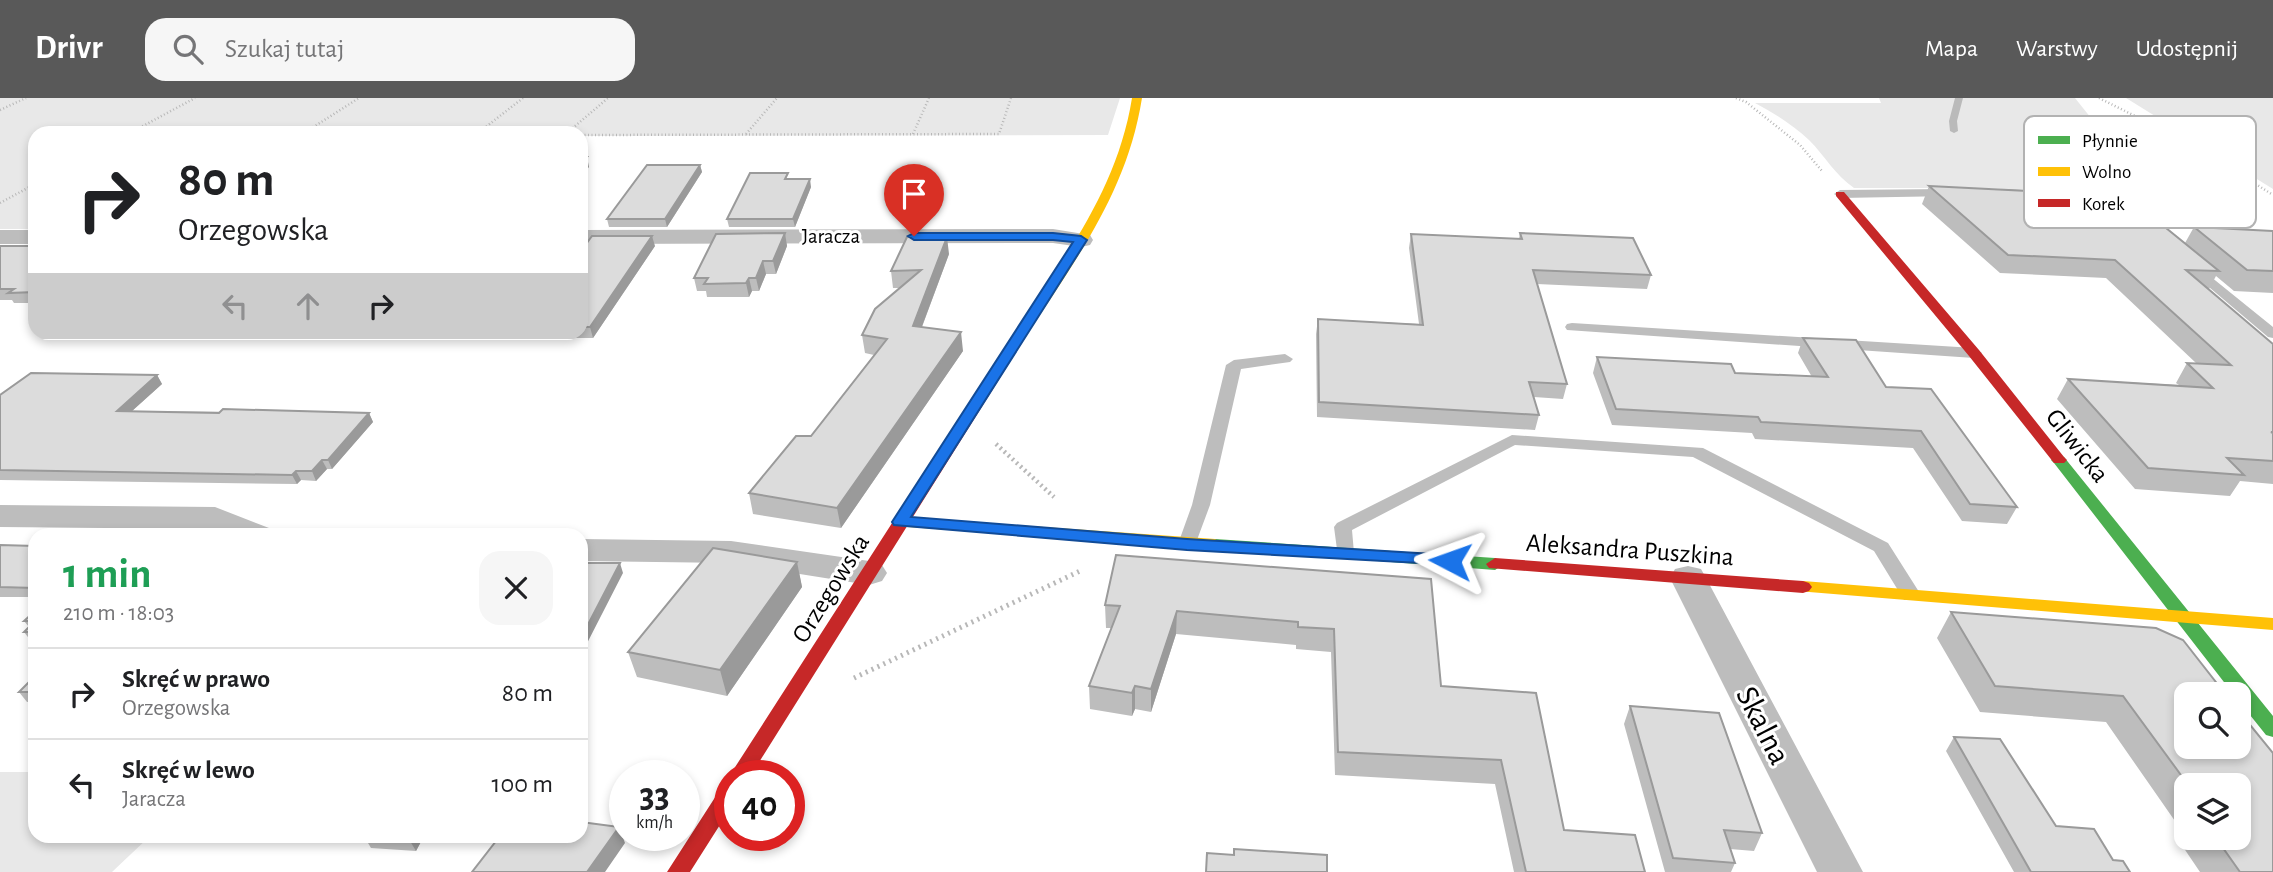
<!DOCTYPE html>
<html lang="pl">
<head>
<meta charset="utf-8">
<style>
  :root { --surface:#fff; --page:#f6f6f6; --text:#202124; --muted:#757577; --line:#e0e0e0; --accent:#595959 }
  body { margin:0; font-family:"Alegreya Sans",sans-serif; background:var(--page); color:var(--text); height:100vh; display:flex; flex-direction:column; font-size:26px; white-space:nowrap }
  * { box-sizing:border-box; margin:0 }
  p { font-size:23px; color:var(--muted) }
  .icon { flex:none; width:38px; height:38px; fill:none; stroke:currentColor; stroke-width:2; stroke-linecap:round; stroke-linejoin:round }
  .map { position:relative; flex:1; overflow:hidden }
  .panel { position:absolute; left:28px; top:430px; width:560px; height:315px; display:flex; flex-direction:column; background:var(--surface); border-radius:21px; box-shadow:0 4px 10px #0003 }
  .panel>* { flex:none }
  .banner { position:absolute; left:28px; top:28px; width:560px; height:214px; border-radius:21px; box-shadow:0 4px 10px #0003; background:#fff; color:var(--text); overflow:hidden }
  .tools { position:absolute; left:2174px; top:584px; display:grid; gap:14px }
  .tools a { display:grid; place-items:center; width:77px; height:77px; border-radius:14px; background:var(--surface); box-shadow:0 4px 10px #0003; font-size:35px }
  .speed { position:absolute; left:609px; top:662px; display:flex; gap:14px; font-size:35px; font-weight:700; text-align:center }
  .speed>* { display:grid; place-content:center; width:91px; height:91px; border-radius:50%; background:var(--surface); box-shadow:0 4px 10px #0003; line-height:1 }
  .speed small { font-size:18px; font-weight:400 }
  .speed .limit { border:10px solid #d22; background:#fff; color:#111 }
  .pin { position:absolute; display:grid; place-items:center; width:60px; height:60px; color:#fff; margin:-72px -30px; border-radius:50% 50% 50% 0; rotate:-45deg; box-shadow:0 0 7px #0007 }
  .pin .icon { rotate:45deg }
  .me { position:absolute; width:77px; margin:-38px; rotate:274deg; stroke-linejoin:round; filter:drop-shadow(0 0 5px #0008) }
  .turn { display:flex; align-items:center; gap:24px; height:147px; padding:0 35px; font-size:32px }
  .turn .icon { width:91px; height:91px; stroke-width:2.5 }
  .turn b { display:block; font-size:49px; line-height:60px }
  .lanes { display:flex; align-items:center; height:66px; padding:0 35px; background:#0003; justify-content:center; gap:35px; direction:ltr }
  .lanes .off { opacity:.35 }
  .round { display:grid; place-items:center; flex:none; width:74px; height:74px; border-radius:21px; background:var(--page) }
  .summary { display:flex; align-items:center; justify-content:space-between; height:119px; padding:0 35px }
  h1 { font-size:42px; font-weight:700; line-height:52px; color:#1e9e55 }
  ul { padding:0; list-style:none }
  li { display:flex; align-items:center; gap:21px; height:91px; padding:0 35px; border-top:2px solid var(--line) }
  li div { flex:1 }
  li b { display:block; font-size:26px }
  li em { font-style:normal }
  header { display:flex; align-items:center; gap:42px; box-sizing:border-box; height:98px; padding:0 35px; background:var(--accent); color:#fff }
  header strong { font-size:33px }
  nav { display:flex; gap:38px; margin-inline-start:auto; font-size:24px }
  .search { width:490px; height:63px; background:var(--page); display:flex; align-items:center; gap:18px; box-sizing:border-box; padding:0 24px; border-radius:21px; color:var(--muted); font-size:26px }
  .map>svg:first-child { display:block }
  .green { fill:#e8e8e8 }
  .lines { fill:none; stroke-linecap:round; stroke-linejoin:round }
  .stream { fill:#bababa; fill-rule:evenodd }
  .path-far2 { stroke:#b8b8b8; stroke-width:2.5; stroke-dasharray:1 2.5; stroke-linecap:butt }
  .path-far1 { stroke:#b8b8b8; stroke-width:4.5; stroke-dasharray:2 3.5; stroke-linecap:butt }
  .path { stroke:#b8b8b8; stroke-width:5; stroke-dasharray:2 4.5; stroke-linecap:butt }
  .lane { fill:#bdbdbd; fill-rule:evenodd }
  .street { fill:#bdbdbd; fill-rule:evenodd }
  .fast { fill:#4caf50; fill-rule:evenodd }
  .slow { fill:#ffc107; fill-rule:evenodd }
  .jam { fill:#c62828; fill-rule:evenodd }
  .wall { fill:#bdbdbd; fill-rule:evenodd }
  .shaded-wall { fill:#9a9a9a }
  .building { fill:#dcdcdc; stroke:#9a9a9a; stroke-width:2 }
  .route { fill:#1a73e8; stroke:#114b97; stroke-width:2 }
  .labels { text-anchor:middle; stroke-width:6; stroke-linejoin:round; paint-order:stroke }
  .far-street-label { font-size:21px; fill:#000; stroke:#fff }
  .street-label { font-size:26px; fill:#000; stroke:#fff }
  .near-street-label { font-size:32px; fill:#000; stroke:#fff }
  .key { fill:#fff; stroke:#b2b2b2; stroke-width:2 }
  .key-label { font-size:19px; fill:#000 }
</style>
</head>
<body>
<header>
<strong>Drivr</strong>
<div class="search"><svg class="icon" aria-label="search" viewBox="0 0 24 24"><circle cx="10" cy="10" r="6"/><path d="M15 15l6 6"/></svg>Szukaj tutaj</div>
<nav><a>Mapa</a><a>Warstwy</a><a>Udostępnij</a></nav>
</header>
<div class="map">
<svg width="2273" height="774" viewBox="0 0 2273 774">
  <rect width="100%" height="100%" fill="#fff"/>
  <path class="green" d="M0 0H1120L1108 37 581 38V35H35V131H0Z
    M1879 0H2075L2091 20 2149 50 2201 87 2179 88 2204 104 1988 90H1854C1835 77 1825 58 1809 42 1793 27 1774 15 1755 5H1881Z
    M2126 0H2273V91Z
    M0 674H35V738L149 739 112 774H0Z"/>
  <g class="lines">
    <path class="stream" d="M1955 0H1963L1957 23 1958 33 1954 35 1950 33 1949 23Z"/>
    <path class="path-far2" d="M1736 0 1746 4 1800 47 1822 73
      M2099 0 2199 50 2273 97
      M0 12 26 0
      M130 35 195 0
      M304 35 359 0
      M478 35 523 0
      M567 35 608 0
      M746 36 777 0
      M913 36 929 0
      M581 37 999 36 1011 0
      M0 105 35 86"/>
    <path class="path-far1" d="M996 346 1054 399"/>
    <path class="path" d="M854 580 1080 473"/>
    <path class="lane" d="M1948 91 1954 95 1952 98 1840 100 1834 96 1840 92Z
      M2008 91C2069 96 2126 93 2170 143L2163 147 2158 146 2123 116 2084 105 2004 98 2002 95Z
      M2195 166 2273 229V240L2268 239 2190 173V167Z
      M1572 225 1974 250 1982 255 1974 260 1567 232 1565 229 1567 226Z
      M1285 256 1293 261 1290 264 1241 271 1210 407 1194 450H1180L1178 446 1192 407 1226 267 1234 262Z
      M1512 337 1703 350 1888 445 1921 497 1918 502H1904L1874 453 1693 359 1515 347 1352 432 1354 455 1352 459H1338L1334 429 1337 425Z"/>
    <path class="street" d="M1053 131 1090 137 1093 142 1090 147 1081 149 1053 145 581 146V132Z
      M0 132H35V146H0Z
      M0 407 215 409 269 430 274 438H226L210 431 0 429Z
      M581 441 731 443 869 463 882 467 887 475 882 483 869 487 731 465 581 463Z
      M1688 468 1701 471 1706 480 1863 774H1817L1670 480 1675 471Z"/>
    <path class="fast" d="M2059 357 2064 359 2273 618V639L2266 637 2238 602V597H2234L2054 365 2051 362 2054 359Z
      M1215 441 1495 460 1504 466 1495 472 1209 450 1207 446Z"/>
    <path class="slow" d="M1132 0H1142C1127 94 1077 159 1027 237L1020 241 1015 240 1013 237C1064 160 1117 93 1132 0Z
      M900 419 1215 441 1223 446 1215 451 894 428 892 424Z
      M1803 483 2273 520V532L1797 493 1794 489 1797 485Z"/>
    <path class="jam" d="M1836 94H1844L1979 252 2064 359 2067 362 2064 365H2054L1969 258 1836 98Z
      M1020 233 1027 237 751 677H730L1013 237Z
      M1495 460 1803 483 1809 485 1812 489 1809 493 1803 495 1489 470 1486 466Z
      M730 685V711L690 774H667L723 687Z"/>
  </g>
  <path class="wall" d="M700 67 702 74 667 129H609L607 121Z
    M789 81 811 89 795 129H729L727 121Z
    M1929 88 2060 125 2185 145 2194 129 2273 133V195L2234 193 2216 178 2209 191 2273 246V386L2240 383 2230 398 2135 391 2057 301 2068 281 2179 287 2176 285 2187 265H2196L2106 180 2000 175 1922 106Z
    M785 135 787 148 776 176H766L759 193H752L749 199H707L706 193H697L694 180Z
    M1520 135 1651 177 1647 191 1537 186 1567 286 1563 301 1534 299 1539 317 1535 332 1317 319 1316 236 1318 221 1419 226 1409 150 1411 136 1519 141Z
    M0 148H35V205H14L12 202H0Z
    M655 148 593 240H528L526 234H581V153Z
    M949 156 922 229 963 253 841 430 753 416 749 395 811 338 874 257 865 255 862 237 899 190H893L891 173Z
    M1803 240 1886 289 2017 409 2007 426 1962 423 1913 350 1755 341 1752 335 1612 327 1593 275 1597 259 1735 275 1812 279 1798 255Z
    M157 277 162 286 132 313 369 315 373 324 332 371H327L316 383 301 382 297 386 0 382V297Z
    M0 447 35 448V499H0Z
    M797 464 802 489 727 598 637 579 628 554Z
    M1431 481 1441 588 1564 732 1645 774H1514L1495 686 1335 677 1331 554 1296 551V547L1176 536 1151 614 1135 611 1132 618 1090 611 1089 588 1112 530H1106L1105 507Z
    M35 513V543H31L24 534 29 529 24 523Z
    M1951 514 2273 655V774H2200L2179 743 2184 736 2106 624 1980 614 1937 540ZM2186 688H2238V740H2186Z
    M35 578V604H27L19 594Z
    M1630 608 1762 735 1754 753 1730 751 1735 765 1731 774H1665L1624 626Z
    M1954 639 2056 728 2113 762 2130 774H2014L1946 653Z
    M424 738 416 753 371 750 365 740Z"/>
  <path class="shaded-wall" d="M587 59 589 69 581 79V66Z
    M700 67 702 74 667 129 665 121Z
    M810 81 811 89 795 129 793 121Z
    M785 135 787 148 776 176 773 163Z
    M652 138 655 148 593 240 590 229Z
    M947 139 949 156 915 247 913 228Z
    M763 163 766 176 759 193 756 180Z
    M749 180 752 193 749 199 746 185Z
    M961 234 963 253 841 430 837 410Z
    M157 277 162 286 122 322 117 313Z
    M369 315 373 324 332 371 328 362Z
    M322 362 327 371 316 383 312 373Z
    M296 373 301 382 297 386 292 377Z
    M797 464 802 489 727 598 720 572Z
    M620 465 623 475 581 557V540Z
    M1177 513 1176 536 1151 614V591Z
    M1135 588V611L1132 618V595Z
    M619 729 625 745 605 774H587Z
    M413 738H424L416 753 410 743Z"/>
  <path class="building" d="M581 59H587L581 66Z
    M647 67H700L665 121H607Z
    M750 75H788L785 81H810L793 121H727Z
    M1929 88 2028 93 2060 125 2166 130 2219 173 2186 172 2273 246V334H2271L2273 335V363L2227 360 2244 377 2148 370 2068 281 2213 290 2187 265 2231 267 2115 162 2008 157Z
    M2194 129 2273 133V173L2247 172Z
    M785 135 773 163H763L756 180H749L746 185 704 186 708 180H694L716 136Z
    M1520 135 1633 140 1651 177 1533 172 1567 286 1529 284 1539 317 1319 304 1318 221 1423 227 1411 136 1522 141Z
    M592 138H652L590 229H581V153Z
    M907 139H947L913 228 961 234 837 410 749 395 796 338H811L887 241 862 237 875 211 921 172 891 173Z
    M0 148H35V194L8 195 14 191H0Z
    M1803 240 1856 242 1886 289 1931 291 2017 409 1970 406 1921 333 1761 324 1758 319 1616 311 1597 259 1731 266 1735 275 1828 279Z
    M31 275 157 277 117 313 219 315 223 311 369 315 328 362H322L312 373H296L292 377 0 372V297Z
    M0 447 35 448V490L0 489Z
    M713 450 797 464 720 572 628 554Z
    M1116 457 1431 481 1441 588 1536 595 1564 732 1635 737 1645 774H1526L1501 662 1338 654 1334 531 1298 529V524L1177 513 1151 591 1135 588 1132 595 1089 588 1120 508 1105 507Z
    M581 465H620L581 540Z
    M35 513V534H24L35 523H24Z
    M1951 514 2156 530 2183 542 2226 597H2186V649H2238V612L2273 655V774H2240L2216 740H2238V688H2189L2123 598 1995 588Z
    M35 578V594H19Z
    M1630 608 1719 615 1762 735 1724 732 1735 765 1673 760Z
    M1954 639 2000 641 2056 728 2094 731 2113 762 2123 763 2130 774H2031Z
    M581 724 619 729 587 774H472L500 738H581Z
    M366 738H413L410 743 365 740Z
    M1234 751 1327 757V774H1206L1207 755 1234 757Z"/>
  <path class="route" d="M1053 135 1081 138 1087 142 911 419 1187 441 1450 457 1459 463 1456 467 1187 452 894 427 892 424 1073 144 1053 142H914L908 138 914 135Z"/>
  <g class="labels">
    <g class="far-street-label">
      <text x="831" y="145">Jaracza</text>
    </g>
    <g class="street-label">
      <text transform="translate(2078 347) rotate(52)" y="9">Gliwicka</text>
      <text transform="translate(1630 451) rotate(4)" y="9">Aleksandra Puszkina</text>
      <text transform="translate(830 490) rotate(-58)" y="9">Orzegowska</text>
    </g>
    <g class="near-street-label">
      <text transform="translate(1764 627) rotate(63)" y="11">Skalna</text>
    </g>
  </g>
  <rect x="2024" y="18" width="232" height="112" rx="10" class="key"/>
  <rect x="2038" y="38" width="32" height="8" fill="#4caf50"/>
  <rect x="2038" y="69" width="32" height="9" fill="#ffc107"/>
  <rect x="2038" y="101" width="32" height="8" fill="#c62828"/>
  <g class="key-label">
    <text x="2082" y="49">Płynnie</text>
    <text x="2082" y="80">Wolno</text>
    <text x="2082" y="112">Korek</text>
  </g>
</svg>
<div class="tools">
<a><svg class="icon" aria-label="search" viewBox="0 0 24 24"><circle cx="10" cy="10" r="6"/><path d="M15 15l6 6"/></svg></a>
<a><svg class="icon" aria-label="layers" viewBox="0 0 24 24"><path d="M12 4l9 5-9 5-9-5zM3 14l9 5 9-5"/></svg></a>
</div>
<div class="speed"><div>33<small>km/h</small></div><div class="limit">40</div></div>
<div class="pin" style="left:914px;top:138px;background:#d93025"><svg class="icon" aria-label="arrive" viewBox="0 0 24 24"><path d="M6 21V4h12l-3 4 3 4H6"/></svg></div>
<svg class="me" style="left:1450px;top:463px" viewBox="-20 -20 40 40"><path d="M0-17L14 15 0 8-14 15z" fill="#1a73e8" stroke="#fff" stroke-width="4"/></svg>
<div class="banner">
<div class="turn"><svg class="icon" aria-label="right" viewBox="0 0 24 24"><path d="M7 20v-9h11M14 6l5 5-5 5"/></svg><div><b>80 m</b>Orzegowska</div></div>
<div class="lanes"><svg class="icon off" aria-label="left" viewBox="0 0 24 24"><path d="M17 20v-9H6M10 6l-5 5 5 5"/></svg><svg class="icon off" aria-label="ahead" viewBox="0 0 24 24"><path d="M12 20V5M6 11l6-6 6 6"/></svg><svg class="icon" aria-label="right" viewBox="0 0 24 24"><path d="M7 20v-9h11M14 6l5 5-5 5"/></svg></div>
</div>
<section class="panel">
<div class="summary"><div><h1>1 min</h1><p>210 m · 18:03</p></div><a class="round"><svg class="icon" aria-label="close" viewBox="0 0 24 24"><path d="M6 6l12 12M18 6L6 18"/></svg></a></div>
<ul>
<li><svg class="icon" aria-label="right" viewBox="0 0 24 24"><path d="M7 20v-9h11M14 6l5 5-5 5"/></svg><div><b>Skręć w prawo</b><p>Orzegowska</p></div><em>80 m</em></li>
<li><svg class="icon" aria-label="left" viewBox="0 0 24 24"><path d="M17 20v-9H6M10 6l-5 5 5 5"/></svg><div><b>Skręć w lewo</b><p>Jaracza</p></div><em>100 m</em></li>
</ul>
</section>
</div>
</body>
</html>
